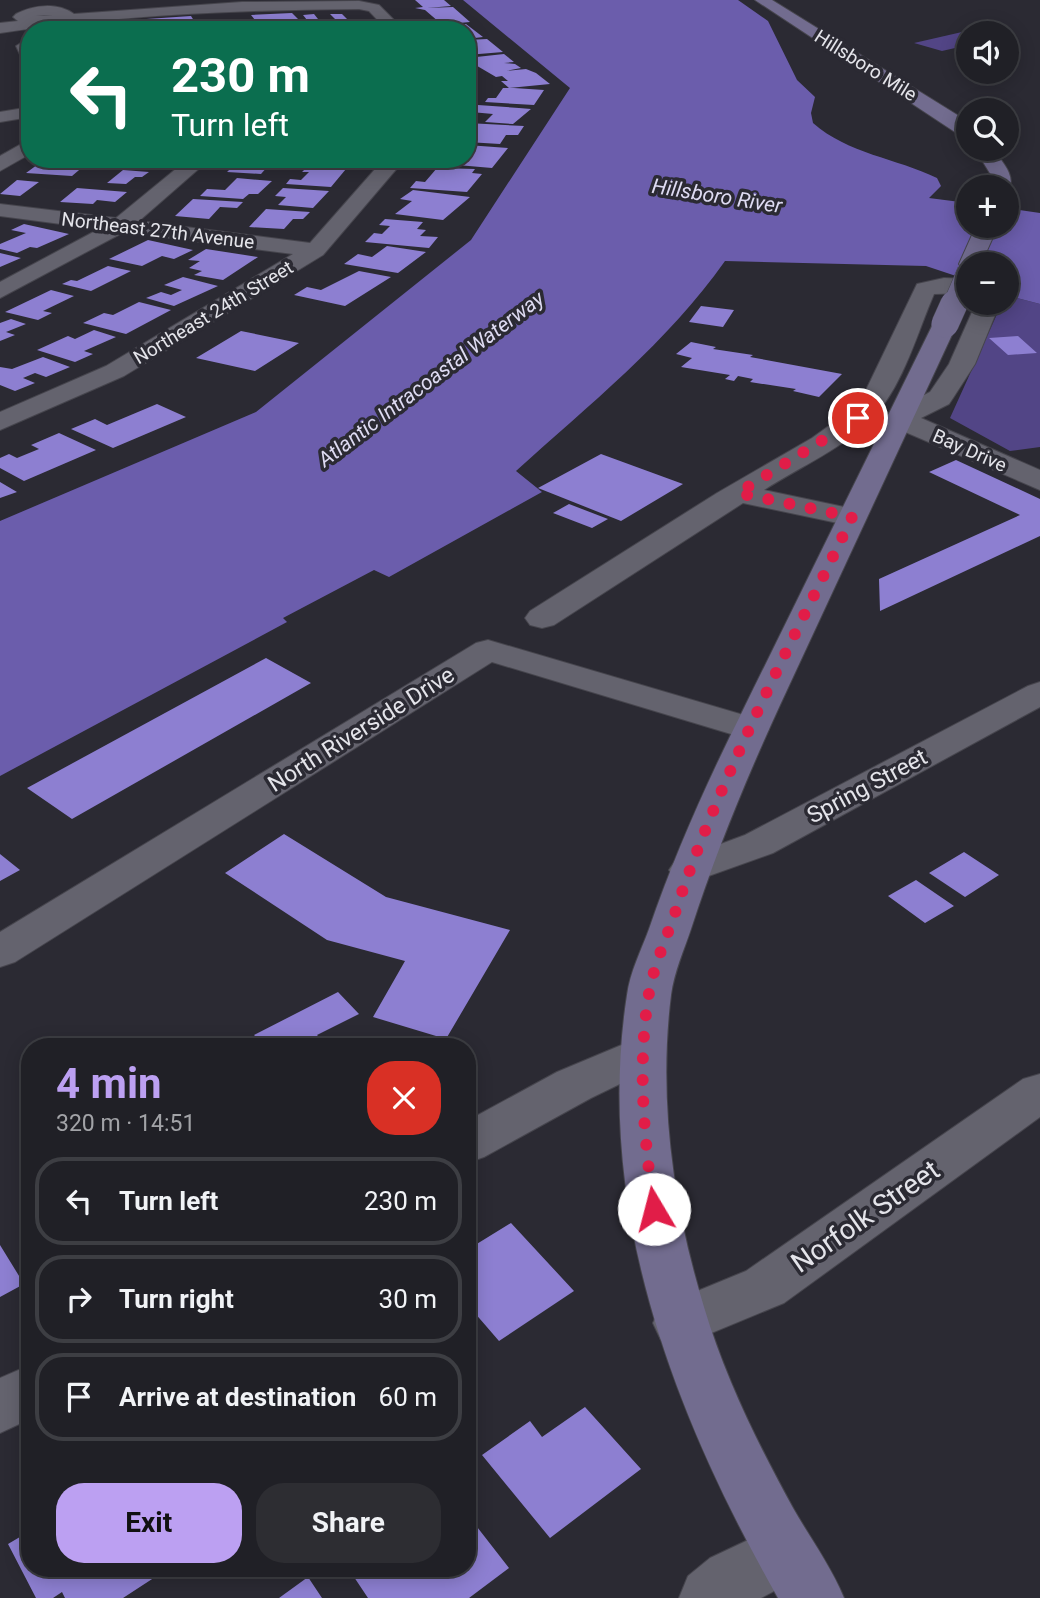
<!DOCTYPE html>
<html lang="en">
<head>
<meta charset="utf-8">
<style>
  :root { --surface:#202026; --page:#2d2d32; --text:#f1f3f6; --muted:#a2a3a7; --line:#3d3e43; --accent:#bca0f2 }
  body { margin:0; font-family:Roboto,sans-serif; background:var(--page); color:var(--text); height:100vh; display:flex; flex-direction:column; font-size:26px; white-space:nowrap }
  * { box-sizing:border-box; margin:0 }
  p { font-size:23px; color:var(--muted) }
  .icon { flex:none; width:38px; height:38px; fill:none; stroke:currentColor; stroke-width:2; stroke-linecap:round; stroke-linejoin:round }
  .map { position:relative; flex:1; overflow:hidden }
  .panel { position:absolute; left:21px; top:1038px; width:455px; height:539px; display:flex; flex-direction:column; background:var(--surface); border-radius:28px; box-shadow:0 4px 18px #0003,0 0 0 2px var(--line) }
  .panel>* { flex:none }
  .guide { position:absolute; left:21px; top:21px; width:455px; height:147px; border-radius:28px; box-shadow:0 4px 18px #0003,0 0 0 2px var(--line); background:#0b6e4f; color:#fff; overflow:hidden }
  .fabs { position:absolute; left:956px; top:21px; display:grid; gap:14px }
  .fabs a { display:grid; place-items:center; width:63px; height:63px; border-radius:50%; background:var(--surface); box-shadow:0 4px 18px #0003,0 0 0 2px var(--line); font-size:35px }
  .pin { position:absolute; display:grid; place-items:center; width:60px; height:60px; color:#fff; margin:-30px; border:4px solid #fff; border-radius:50%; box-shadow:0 2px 7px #0007 }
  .me { position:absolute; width:77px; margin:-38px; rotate:352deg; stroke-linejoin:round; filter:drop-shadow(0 0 5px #0008) }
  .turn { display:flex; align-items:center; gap:24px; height:147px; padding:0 35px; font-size:32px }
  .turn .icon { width:91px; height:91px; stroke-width:2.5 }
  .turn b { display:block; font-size:49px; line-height:60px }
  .round { display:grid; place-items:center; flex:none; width:74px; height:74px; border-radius:28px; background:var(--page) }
  .overview { display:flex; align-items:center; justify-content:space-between; height:119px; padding:0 35px }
  h1 { font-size:42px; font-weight:700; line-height:52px; color:var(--accent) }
  .cta { display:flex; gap:14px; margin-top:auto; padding:14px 35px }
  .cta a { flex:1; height:80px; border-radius:28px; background:var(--accent); color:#111; font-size:28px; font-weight:700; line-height:80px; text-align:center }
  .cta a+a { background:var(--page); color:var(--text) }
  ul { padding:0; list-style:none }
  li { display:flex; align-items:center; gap:21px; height:88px; margin:0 14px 10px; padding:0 21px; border:4px solid var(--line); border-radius:28px }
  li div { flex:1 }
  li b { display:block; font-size:26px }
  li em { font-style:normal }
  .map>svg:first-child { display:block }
  .green { fill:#524586 }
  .water { fill:#6b5dac }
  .building { fill:#8d7fd1 }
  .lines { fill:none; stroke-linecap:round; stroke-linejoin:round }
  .street-casing { stroke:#46454d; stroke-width:2 }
  .secondary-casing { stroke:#46454d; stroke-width:2 }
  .street { fill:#64636e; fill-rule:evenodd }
  .secondary { fill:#726c8f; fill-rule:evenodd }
  .secondary-bridge-far1-casing { stroke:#46454d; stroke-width:22; stroke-linecap:butt }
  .secondary-bridge-casing { stroke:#46454d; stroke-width:28; stroke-linecap:butt }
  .secondary-bridge-far1 { stroke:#726c8f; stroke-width:21 }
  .secondary-bridge { stroke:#726c8f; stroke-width:27 }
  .route { stroke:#e11d48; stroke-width:12; stroke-dasharray:0 21.6 }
  .labels { text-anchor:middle; stroke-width:7; stroke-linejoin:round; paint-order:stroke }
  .far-street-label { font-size:19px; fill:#e4e4ea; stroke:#2b2a33 }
  .far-water-label { font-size:21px; font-style:italic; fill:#dedbf2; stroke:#2b2a33 }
  .street-label { font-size:23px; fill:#e4e4ea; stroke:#2b2a33 }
  .near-street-label { font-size:28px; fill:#e4e4ea; stroke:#2b2a33 }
</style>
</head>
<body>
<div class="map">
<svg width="1040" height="1598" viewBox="0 0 1040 1598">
  <rect width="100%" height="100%" fill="#2b2a33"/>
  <path class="green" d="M962 32 968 34V45L942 51 914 43Z
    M1006 295 1040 304V447L1010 451 950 418 1002 303H1006Z"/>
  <path class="water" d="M463 0H738L768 21 797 80 815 97 811 113 813 123C848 154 896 158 937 178L941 186 929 198 968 203V226H1006V208L1040 213V304L1006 295V264H968V280L926 266 725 261C668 342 589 405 516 471L542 492 389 577 374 570 283 618 287 622 0 776V521L256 412 471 240 570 88Z"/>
  <path class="building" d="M415 0H444L451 6 427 8 453 7 470 22 437 25 434 23 439 22 425 10 415 8 423 7Z
    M292 13 300 21 259 25 251 15Z
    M314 14 322 24 311 25 303 15Z
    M330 14H342L350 22 332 23 329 21 336 20Z
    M191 16 198 27 74 30 72 24Z
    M284 24 299 30H264L261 26Z
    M347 24 360 30H324L320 26Z
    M466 24 483 37 467 39V30H433L430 27Z
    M487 39 503 52 467 55V40Z
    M504 54 514 62 504 63 515 64 521 68 506 71 526 69 536 73 550 84 509 88 501 81H508L502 76 496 77 467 60V58Z
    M503 88H514L544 90 534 105 485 102 488 98H496Z
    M478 105 519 108 531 109 513 124 485 122 493 114 471 112Z
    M467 123 524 126 518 135H506L500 144 467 142Z
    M467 145 508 148 492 168 434 163 438 159H467Z
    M122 159H166L153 168 114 165Z
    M240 159H286L279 167 268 166 261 174 227 172Z
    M318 159H351L356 160 352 164 315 162Z
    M41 162 85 165 72 176 26 173Z
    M307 167 346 169 331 187 286 184 290 179 301 180 309 172H302Z
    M437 168 475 169 472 173 482 174 467 192 410 188 416 181 425 182Z
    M123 170 149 172 142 177H135L126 184 107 183Z
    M237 178 272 181 258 194H249L243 199 200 196 207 189 225 190Z
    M17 180 39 182 20 196 0 194Z
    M77 188 127 192 115 202 97 200 93 204 60 202Z
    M283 188 329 191 313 208 278 205 286 197 275 196Z
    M413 190 470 197 443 220 395 214 412 201 400 199Z
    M193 199 243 202 237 208 220 207 209 219 175 216Z
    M266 209 310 212 303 219H293L284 229 249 227Z
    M385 219 423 222 417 229 426 230 420 236 438 237 429 248 365 242 374 233 382 234 390 226 379 225Z
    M24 224 69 234 37 248 30 247 17 253 0 249V244L26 233 11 230Z
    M148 240 193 250 174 259 162 256 142 266 109 259Z
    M387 246 426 252 398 273 344 264 358 254 372 257Z
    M206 249 258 257 223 280 194 275 202 271 189 268 200 261 188 260Z
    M0 253 21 258 0 267Z
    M108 266 131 271 91 291 62 284 71 280 77 281Z
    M359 271 391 277 345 306 294 295 307 287 321 290Z
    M183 277 218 286 174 306 146 298 161 292 171 295 182 290 164 285Z
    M51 290 74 296 43 311 52 313 38 320 5 312Z
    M139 302 171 310 126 334 83 323 104 313 113 315Z
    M701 306 734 310 723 327 689 322Z
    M11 319 26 324 6 332 15 335 0 341V323Z
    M94 330 116 337 84 351 93 354 75 362 37 350 68 336 75 339Z
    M241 331 299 343 255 371 196 358Z
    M1018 336 1037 353 1008 355 989 338Z
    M691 342 716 347 713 349 753 355 750 357 842 374 819 397 793 391 796 389 750 382 753 379 738 376 734 381 725 379 730 375 681 367 692 358 676 354Z
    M43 357 70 367 46 377 35 373 23 378 35 383 15 391 0 385V367L12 369Z
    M157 404 186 417 113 448 71 429 95 419 107 425Z
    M59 433 96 450 24 481 0 468V458L9 454 17 458 39 449 31 445Z
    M601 454 683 484 621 521 538 488Z
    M956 460 1040 499V536L880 611 879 579 1020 515 929 472Z
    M0 482 17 492 0 498Z
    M569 504 608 519 592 528 553 513Z
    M266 658 311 683 72 819 27 788Z
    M284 834 386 897 510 930 446 1039 373 1017 405 961 327 940 225 873Z
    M964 852 999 875 965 897 929 873Z
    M0 854 20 870 0 881Z
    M916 880 954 906 925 923 888 896Z
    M338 992 359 1014 317 1035 327 1046H265L254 1035Z
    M511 1223 574 1291 499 1341 467 1304V1250Z
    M0 1245 24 1284 0 1297Z
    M585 1407 641 1469 550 1538 482 1455 530 1421 542 1437Z
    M467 1514 509 1568 469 1598H368L352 1574 360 1568H467Z
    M30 1531V1568H169L123 1598H65L62 1592 53 1598H36L8 1544Z
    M308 1577 322 1598H279Z"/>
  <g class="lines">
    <g class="street-casing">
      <path id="street" d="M359 1 379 5 404 30H387L369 11 359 9C239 10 119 15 0 33V23L18 21 13 17 16 14C33 5 57 2 74 14L242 2ZM44 15H53L36 16Z
        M24 41 30 43V65L24 63 16 46Z
        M30 107V117L0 122V112Z
        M30 139V154L0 171V156Z
        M188 159H210L139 221 310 243 384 159H405L323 255 124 376 0 430V412L106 366 293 254 124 232 0 298V282L99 229 0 216V204L116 218Z
        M944 278 968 279V293L934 294C918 331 903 385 875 415 845 448 801 466 764 490L863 511 867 517 863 523 852 526 743 503 554 625 542 628 530 625 525 618 530 611 717 493 812 438 844 415 865 392 917 284Z
        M976 303H1000L975 364 953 398 949 404 921 418 1040 470V490L889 425 885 419 889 413 930 392 949 364Z
        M488 640 764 721 769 729 764 737 751 740 492 662 15 962 0 967V932L476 643Z
        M1040 682V707L773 853 689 883 675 879 669 870 675 861 745 835 1028 686Z
        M643 1036 659 1041 666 1053 659 1065 591 1098 484 1157 467 1163V1121L557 1072Z
        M1040 1074V1117L784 1303 680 1346 661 1340 653 1323 661 1306 746 1271 1023 1079Z
        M30 1365V1419L0 1433V1378Z
        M784 1523 806 1532 814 1553 806 1574 761 1598H679L688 1576 710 1558Z"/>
    </g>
    <g class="secondary-casing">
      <path id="secondary" d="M755 0H772L959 116 968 123V138L961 136Z
        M975 149H993C1002 162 1017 176 1008 191L1006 187H991V175Z
        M976 226H998L981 264H968V270L962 269 959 264Z
        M945 317 954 319 957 324C898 451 839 578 780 705 746 779 716 852 691 929 684 950 674 972 671 995 658 1100 673 1206 704 1307 725 1378 758 1444 793 1508 810 1538 831 1566 844 1598H778C674 1415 594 1208 627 995 630 972 641 951 649 929 675 853 708 780 744 708 807 580 870 452 933 324L936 319Z"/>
    </g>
    <use href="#street" class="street"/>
    <use href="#secondary" class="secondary"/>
    <g class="secondary-bridge-far1-casing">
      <path id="secondary-bridge-far1" d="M953 306 968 271"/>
    </g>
    <g class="secondary-bridge-casing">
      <path id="secondary-bridge" d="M945 324 954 304"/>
    </g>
    <use href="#secondary-bridge-far1" class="secondary-bridge-far1"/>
    <use href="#secondary-bridge" class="secondary-bridge"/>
  </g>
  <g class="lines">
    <path class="route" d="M654 1209C644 1138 637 1064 649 993 654 964 668 935 677 907 722 772 791 645 852 517L738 493 858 418"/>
  </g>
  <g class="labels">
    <g class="far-street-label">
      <text transform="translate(866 65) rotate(32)" y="7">Hillsboro Mile</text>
      <text transform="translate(158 230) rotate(7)" y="7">Northeast 27th Avenue</text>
      <text transform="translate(213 312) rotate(-31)" y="7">Northeast 24th Street</text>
      <text transform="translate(970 450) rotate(24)" y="7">Bay Drive</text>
    </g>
    <g class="far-water-label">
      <text transform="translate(717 196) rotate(9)" y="7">Hillsboro River</text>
      <text transform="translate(431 379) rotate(-37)" y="7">Atlantic Intracoastal Waterway</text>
    </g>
    <g class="street-label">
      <text transform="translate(361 729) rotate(-32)" y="8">North Riverside Drive</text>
      <text transform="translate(867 786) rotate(-28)" y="8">Spring Street</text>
    </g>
    <g class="near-street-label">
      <text transform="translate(865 1216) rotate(-35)" y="10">Norfolk Street</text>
    </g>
  </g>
</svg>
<div class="fabs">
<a><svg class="icon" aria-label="sound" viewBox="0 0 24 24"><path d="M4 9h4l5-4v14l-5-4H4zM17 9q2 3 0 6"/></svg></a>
<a><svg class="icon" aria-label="search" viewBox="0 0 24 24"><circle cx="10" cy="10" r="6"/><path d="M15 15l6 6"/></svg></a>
<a>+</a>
<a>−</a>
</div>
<div class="pin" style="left:858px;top:418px;background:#d93025"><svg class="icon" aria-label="arrive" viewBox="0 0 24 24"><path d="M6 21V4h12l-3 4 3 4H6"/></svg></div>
<svg class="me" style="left:654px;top:1209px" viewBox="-20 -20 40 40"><circle r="19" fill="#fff"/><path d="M0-13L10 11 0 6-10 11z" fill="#e11d48"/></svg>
<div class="guide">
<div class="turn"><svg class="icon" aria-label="left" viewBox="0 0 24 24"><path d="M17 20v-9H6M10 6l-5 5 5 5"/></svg><div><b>230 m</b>Turn left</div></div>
</div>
<section class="panel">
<div class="overview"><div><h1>4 min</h1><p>320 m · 14:51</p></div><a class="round" style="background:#d93025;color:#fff"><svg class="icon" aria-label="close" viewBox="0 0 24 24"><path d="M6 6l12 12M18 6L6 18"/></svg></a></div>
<ul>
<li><svg class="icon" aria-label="left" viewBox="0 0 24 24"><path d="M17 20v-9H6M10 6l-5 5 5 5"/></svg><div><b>Turn left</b></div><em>230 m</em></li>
<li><svg class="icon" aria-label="right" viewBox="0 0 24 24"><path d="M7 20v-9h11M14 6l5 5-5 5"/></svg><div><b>Turn right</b></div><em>30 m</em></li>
<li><svg class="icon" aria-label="arrive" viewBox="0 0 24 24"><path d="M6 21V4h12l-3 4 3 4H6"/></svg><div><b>Arrive at destination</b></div><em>60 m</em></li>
</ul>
<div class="cta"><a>Exit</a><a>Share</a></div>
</section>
</div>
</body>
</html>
